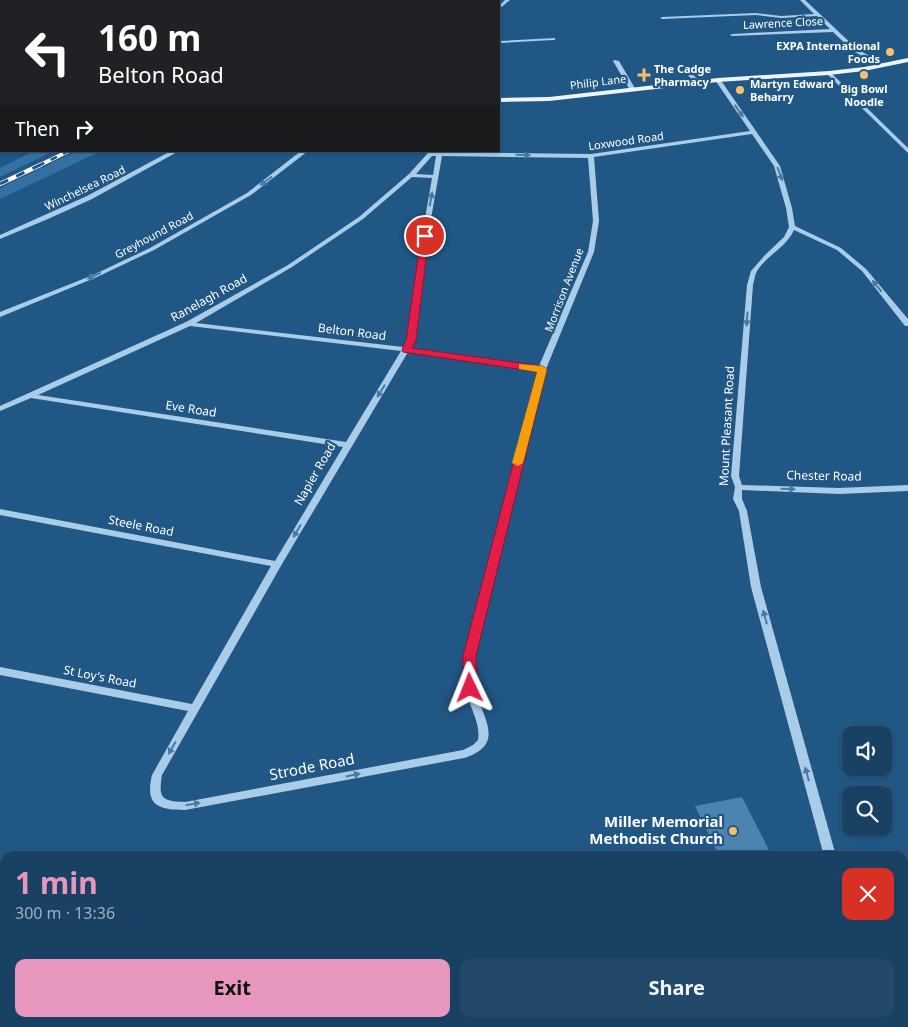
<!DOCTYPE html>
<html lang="en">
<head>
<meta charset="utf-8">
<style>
  :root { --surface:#194164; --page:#22486a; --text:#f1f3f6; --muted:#9fafbf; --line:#375a78; --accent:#e797bd }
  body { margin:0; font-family:"Noto Sans",sans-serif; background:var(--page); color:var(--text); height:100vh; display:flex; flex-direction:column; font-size:19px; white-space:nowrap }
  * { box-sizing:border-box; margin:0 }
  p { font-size:16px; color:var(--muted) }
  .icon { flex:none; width:28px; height:28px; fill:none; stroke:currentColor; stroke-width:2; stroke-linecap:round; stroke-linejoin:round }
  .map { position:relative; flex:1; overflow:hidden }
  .side { position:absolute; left:0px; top:851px; width:909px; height:176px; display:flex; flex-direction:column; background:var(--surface); border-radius:15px 15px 0 0; box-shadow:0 1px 4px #0004,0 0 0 1px var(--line) }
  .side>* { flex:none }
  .guide { position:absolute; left:0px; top:0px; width:500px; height:152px; box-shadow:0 1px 4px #0004,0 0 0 1px var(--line); background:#202124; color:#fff; overflow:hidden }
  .tools { position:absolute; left:842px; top:726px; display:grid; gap:10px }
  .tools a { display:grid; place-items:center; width:50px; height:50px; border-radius:10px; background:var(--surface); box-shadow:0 1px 4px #0004,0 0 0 1px var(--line); font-size:25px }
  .pin { position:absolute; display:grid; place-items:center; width:42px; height:42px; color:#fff; margin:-21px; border:2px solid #fff; border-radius:50%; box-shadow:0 1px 5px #0007 }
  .me { position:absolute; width:55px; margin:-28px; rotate:358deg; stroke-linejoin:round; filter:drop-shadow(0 0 4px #0008) }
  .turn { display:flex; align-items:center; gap:18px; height:105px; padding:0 15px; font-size:22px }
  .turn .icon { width:65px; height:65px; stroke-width:2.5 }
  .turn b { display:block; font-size:35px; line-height:42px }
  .then { display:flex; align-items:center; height:48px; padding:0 15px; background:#0003; gap:10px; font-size:19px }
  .round { display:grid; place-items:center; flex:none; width:52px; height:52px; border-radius:10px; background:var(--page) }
  .overview { display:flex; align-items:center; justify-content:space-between; height:85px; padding:0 15px }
  h1 { font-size:30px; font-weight:700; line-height:38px; color:var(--accent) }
  .primary-button { display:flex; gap:10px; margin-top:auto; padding:10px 15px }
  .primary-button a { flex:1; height:58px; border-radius:10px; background:var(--accent); color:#111; font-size:20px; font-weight:700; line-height:58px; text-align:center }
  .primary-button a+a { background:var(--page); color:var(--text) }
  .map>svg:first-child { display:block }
  .green { fill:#3471a2 }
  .building { fill:#4d83af }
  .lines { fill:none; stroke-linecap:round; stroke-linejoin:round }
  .minor { fill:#a9cde9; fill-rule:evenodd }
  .major { fill:#ecf5fe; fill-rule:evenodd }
  .rail-far1-casing { stroke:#fff; stroke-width:4 }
  .rail-casing { stroke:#fff; stroke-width:4.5 }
  .rail-far1 { stroke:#215785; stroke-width:2.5; stroke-dasharray:7; stroke-linecap:butt }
  .rail { stroke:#215785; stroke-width:3; stroke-dasharray:9; stroke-linecap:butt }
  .oneway { fill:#4a7aa3 }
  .route { fill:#e11d48; stroke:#92132f }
  .slow { fill:#f59e0b }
  .poi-dot { fill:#f6bf6a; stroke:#215785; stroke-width:2 }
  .labels { text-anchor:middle; stroke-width:4.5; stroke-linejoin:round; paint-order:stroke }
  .far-street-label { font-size:11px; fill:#fff; stroke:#215785 }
  .far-poi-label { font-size:11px; font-weight:bold; fill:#fff; stroke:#215785; text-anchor:start }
  .street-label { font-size:12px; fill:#fff; stroke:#215785 }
  .near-street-label { font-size:15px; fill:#fff; stroke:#215785 }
  .near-poi-label { font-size:15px; font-weight:bold; fill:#fff; stroke:#215785; text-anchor:end }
</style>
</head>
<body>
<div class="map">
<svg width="908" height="1027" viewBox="0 0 908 1027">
  <rect width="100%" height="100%" fill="#215785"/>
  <path class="green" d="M34 151H54L0 177V168Z
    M77 151H101L0 199V188Z"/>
  <path class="building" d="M742 797 772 856H719L695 806Z"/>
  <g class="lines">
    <path class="minor" d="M214 0H241L239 1H213Z
      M391 0H396V1H392Z
      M505 0H510L499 9V6Z
      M800 0H805L857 49 884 64V66H880L853 51 833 32 732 36 730 35 732 34 830 29 817 16 781 18 756 15 662 19 660 18 662 17 756 13 781 16 814 14Z
      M555 38V40H553L499 43V41Z
      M614 60 619 61 636 90 635 91 630 90 613 61Z
      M684 69H688L699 81V83H695L684 71Z
      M829 71 908 148V153L827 74 826 73Z
      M718 78 720 79 780 166 792 208 795 226 841 248 866 269 908 319V326H905L862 271 837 250 794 230C786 248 764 257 756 273 755 276 754 281 753 285L739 476 742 485 839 488 908 485V491L839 494 742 490V499L747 511 761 587 836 856H824L751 587 739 511 733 499 735 487 731 476 747 285 751 271 765 255 784 237 789 227 786 208 774 166 752 134 594 157 599 221 594 252 546 369 475 657C474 667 473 678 475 688 482 718 507 744 464 758L185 810C157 810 145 805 152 775L188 711 0 675V667L192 704 271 566 0 515V509L275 561 343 447 31 398 0 411V406L186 322 288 265 359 217 409 174 428 153 443 151V152L591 154 750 131 715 80ZM432 156H436L433 175 416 174ZM442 156 588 158 593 221 588 252 539 366 410 348 415 340 428 236ZM412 177 432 178 422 236 407 340 403 347 196 323 292 267 363 219ZM190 326 401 351 346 442 38 395ZM408 352 538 371 465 657C464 668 463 679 465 689 469 706 481 723 478 740L473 745 463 750 185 802C162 801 158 799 162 775L282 564Z
      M1 129V133L0 134V130Z
      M171 151H179L92 199 48 219 0 239V235L87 196Z
      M301 151H308L251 195 154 250 97 277 0 317V312L93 275 150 248 247 193Z
      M0 876 5 877V887L0 886Z
      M908 895V905L904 906V896Z
      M64 1022H76V1027H64Z
      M285 1022H318L315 1027H283Z
      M563 1022H575V1027H563Z
      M864 1022H877V1027H865Z"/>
    <path class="major" d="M0 28H1V32H0Z
      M908 58V62L864 71 829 75 718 82 549 101 499 102V98L549 97 718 78 829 71 864 67Z"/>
    <g class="rail-far1-casing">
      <path id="rail-far1" d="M38 166 69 151"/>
    </g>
    <g class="rail-casing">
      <path id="rail" d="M0 184 40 165"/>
    </g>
    <use href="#rail-far1" class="rail-far1"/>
    <use href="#rail" class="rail"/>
  </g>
  <defs><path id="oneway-solid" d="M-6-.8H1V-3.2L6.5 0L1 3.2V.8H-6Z" transform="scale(1.25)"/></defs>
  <g class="oneway">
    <use href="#oneway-solid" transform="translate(739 111) rotate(55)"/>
    <use href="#oneway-solid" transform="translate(523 155) rotate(1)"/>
    <use href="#oneway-solid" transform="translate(780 174) rotate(69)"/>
    <use href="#oneway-solid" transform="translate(266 181) rotate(144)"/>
    <use href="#oneway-solid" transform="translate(431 199) rotate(-79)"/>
    <use href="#oneway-solid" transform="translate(94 276) rotate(156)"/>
    <use href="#oneway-solid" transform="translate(877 286) rotate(-129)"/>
    <use href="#oneway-solid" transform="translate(747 319) rotate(94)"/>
    <use href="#oneway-solid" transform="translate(381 391) rotate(122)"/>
    <use href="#oneway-solid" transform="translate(788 489) rotate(2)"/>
    <use href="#oneway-solid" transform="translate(297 531) rotate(121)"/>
    <use href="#oneway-solid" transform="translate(765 617) rotate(-105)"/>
    <use href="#oneway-solid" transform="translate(172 748) rotate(120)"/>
    <use href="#oneway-solid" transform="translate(807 774) rotate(-105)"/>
    <use href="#oneway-solid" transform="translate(353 775) rotate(-11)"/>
    <use href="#oneway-solid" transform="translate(193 804) rotate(-10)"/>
  </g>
  <path class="route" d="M425 233 429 236 416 340 412 348 542 366 547 369 476 656 477 688 475 691H465L463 688V656L537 372 403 352 402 350 406 340 421 236Z"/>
  <path class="slow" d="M519 364 542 366 547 369 523 463 518 466 512 463 537 372 519 369Z"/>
  <g class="poi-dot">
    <circle cx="890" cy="52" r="5"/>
    <path d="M641.5 67.5h5v5h5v5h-5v5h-5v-5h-5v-5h5z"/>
    <circle cx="864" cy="75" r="5"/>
    <circle cx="740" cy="90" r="5"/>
    <circle cx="733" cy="831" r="5"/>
  </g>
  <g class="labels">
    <g class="far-street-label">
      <text transform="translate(783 23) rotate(-3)" y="4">Lawrence Close</text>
      <text transform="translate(598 82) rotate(-7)" y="4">Philip Lane</text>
      <text transform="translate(626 141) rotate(-8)" y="4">Loxwood Road</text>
      <text transform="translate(85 188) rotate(-26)" y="4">Winchelsea Road</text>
      <text transform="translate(154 235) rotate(-28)" y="4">Greyhound Road</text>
      <text transform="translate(564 290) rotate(-69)" y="4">Morrison Avenue</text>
    </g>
    <g class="far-poi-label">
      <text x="880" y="50" text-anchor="end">EXPA International<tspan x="880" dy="13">Foods</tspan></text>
      <text x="654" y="73">The Cadge<tspan x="654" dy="13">Pharmacy</tspan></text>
      <text x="750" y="88">Martyn Edward<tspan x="750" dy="13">Beharry</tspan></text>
      <text x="864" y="93" text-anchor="middle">Big Bowl<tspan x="864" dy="13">Noodle</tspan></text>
    </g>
    <g class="street-label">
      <text transform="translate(209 298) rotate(-29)" y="4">Ranelagh Road</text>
      <text transform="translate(352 332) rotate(7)" y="4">Belton Road</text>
      <text transform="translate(191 409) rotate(9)" y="4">Eve Road</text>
      <text transform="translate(727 426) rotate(-87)" y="4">Mount Pleasant Road</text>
      <text transform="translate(315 474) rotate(-60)" y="4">Napier Road</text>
      <text transform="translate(824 476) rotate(1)" y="4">Chester Road</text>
      <text transform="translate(141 526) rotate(11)" y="4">Steele Road</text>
      <text transform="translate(100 677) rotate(11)" y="4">St Loy's Road</text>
    </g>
    <g class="near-street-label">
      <text transform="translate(312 767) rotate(-11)" y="5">Strode Road</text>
    </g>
    <g class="near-poi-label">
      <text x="723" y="827">Miller Memorial<tspan x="723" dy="17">Methodist Church</tspan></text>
    </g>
  </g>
</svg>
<div class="tools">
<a><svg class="icon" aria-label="sound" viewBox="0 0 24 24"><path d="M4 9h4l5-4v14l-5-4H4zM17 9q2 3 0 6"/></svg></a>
<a><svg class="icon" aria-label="search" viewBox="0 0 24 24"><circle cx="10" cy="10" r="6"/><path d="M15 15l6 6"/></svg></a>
</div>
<div class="pin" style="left:425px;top:236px;background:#d93025"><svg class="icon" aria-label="arrive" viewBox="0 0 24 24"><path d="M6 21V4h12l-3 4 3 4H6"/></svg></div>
<svg class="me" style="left:470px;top:688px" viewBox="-20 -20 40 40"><path d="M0-17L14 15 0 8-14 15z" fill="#e11d48" stroke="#fff" stroke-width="4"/></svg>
<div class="guide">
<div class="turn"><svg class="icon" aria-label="left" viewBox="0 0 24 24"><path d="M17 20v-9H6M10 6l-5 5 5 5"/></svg><div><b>160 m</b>Belton Road</div></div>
<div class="then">Then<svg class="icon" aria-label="right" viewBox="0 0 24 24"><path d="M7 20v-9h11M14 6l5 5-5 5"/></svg></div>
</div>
<section class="side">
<div class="overview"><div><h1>1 min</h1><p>300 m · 13:36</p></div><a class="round" style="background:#d93025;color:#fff"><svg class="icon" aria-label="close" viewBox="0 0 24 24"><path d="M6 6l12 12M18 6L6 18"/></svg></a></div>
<div class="primary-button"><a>Exit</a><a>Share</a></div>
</section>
</div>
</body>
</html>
